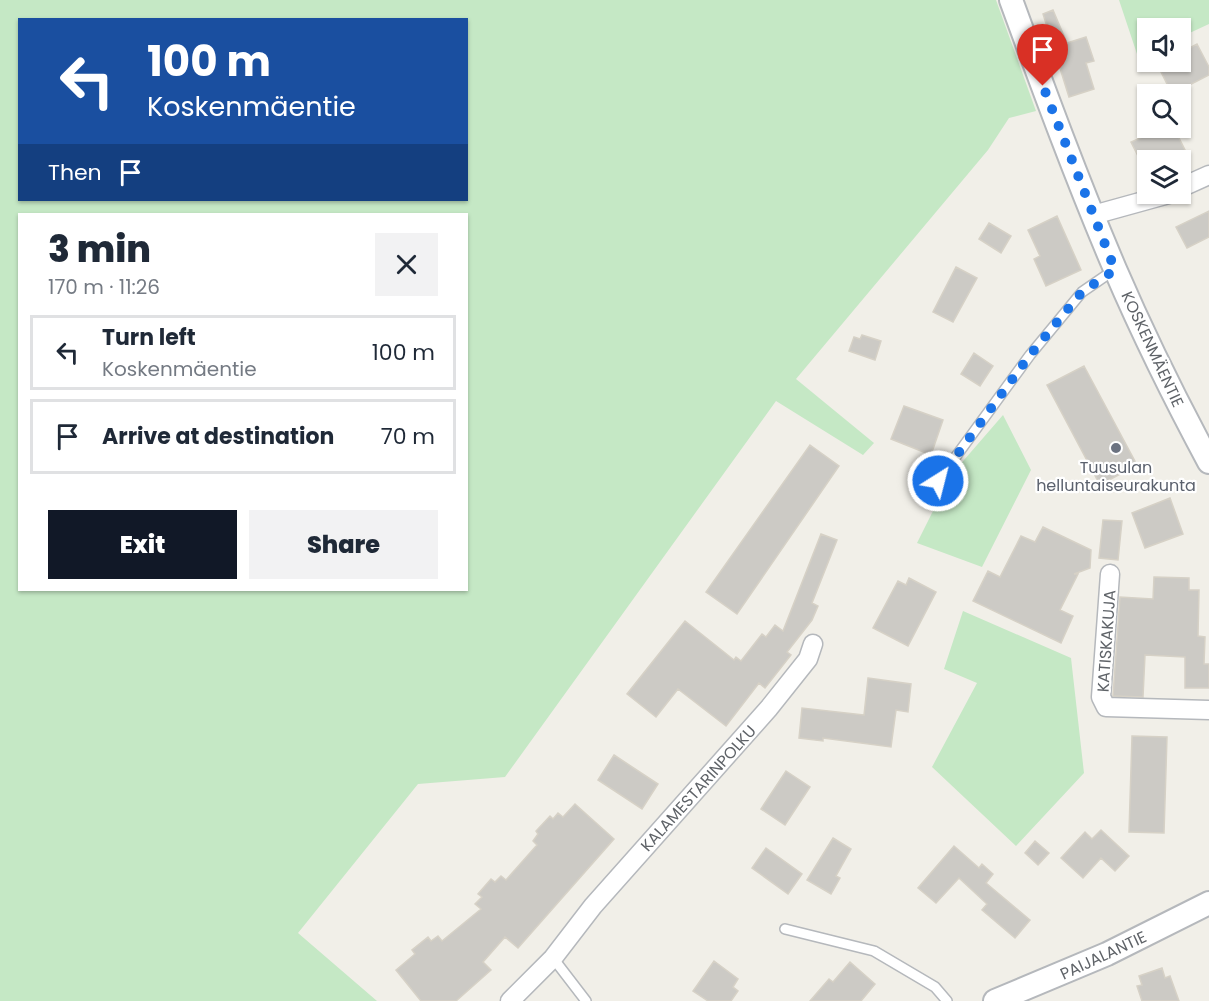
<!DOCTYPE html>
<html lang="en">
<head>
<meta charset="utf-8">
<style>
  :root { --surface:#fff; --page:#f2f2f3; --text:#1f2937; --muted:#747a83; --line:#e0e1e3; --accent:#111827 }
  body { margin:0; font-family:Poppins,sans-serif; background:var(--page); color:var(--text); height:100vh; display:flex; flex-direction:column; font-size:22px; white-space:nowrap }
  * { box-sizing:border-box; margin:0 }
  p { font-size:20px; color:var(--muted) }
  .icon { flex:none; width:33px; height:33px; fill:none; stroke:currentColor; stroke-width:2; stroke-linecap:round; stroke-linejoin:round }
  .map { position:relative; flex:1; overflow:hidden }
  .sheet { position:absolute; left:18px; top:213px; width:450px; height:378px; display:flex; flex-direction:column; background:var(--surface); border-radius:0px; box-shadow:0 2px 4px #0004 }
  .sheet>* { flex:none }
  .banner { position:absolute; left:18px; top:18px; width:450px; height:183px; border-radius:0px; box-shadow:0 2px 4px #0004; background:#1a4fa0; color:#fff; overflow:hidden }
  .tools { position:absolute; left:1137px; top:18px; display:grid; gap:12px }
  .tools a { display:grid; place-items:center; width:54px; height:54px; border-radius:0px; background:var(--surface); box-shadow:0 2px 4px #0004; font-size:30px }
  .pin { position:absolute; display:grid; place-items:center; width:51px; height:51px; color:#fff; margin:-62px -26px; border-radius:50% 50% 50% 0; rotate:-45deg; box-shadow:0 0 6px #0007 }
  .pin .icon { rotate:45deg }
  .me { position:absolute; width:66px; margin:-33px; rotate:36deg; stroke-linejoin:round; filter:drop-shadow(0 0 4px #0008) }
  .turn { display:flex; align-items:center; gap:21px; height:126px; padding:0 30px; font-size:27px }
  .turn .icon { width:78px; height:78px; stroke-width:2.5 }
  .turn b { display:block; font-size:42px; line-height:51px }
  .then { display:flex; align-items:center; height:57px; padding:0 30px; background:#0003; gap:12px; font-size:22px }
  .round { display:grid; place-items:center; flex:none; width:63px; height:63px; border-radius:0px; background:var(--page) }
  .overview { display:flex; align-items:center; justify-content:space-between; height:102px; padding:0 30px }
  h1 { font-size:36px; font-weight:800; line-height:45px }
  .primary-button { display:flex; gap:12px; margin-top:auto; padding:12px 30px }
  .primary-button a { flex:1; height:69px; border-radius:0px; background:var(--accent); color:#fff; font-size:24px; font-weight:800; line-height:69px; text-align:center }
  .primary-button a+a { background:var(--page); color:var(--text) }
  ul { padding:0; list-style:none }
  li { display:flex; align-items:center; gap:18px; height:75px; margin:0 12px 9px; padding:0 18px; border:3px solid var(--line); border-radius:0px }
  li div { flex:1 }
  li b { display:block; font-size:22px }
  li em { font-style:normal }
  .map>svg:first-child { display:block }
  .green { fill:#c5e8c5; fill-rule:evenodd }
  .building { fill:#cccac5; stroke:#d6d1c6; stroke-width:1.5 }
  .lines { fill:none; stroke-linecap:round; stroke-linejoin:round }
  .service-casing { stroke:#b5b8bc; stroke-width:12 }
  .minor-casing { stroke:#b5b8bc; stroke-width:21 }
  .tertiary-casing { stroke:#b5b8bc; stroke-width:26 }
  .service { stroke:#fff; stroke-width:9 }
  .minor { stroke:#fff; stroke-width:18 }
  .tertiary { stroke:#fff; stroke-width:22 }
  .route { stroke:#1a73e8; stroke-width:10; stroke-dasharray:0 18 }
  .worship-dot { fill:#6b7280; stroke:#fff; stroke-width:2 }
  .labels { text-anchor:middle; stroke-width:4.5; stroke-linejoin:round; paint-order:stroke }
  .street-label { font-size:16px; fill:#5f6368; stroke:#fff }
  .worship-label { font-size:16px; fill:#5b616d; stroke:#fff }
</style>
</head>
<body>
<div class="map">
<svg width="1209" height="1001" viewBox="0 0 1209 1001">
  <rect width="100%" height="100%" fill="#f1efe8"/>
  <path class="green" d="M0 0H996L1036 111 1009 118 988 150 796 379 874 443 863 455 776 401 505 777 418 784 298 933 377 1001H0ZM20 20H466V200H20ZM20 214H466V590H20Z
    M1119 0H1209V24L1181 37 1180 28H1148L1147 52 1138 57Z
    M1003 415 1031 470 982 567 917 543 951 475Z
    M963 611 1071 658 1084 773 1016 846 932 767 977 683 944 669Z"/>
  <path class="building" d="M1053 10 1067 43 1086 37 1094 61 1086 63 1094 89 1069 97 1043 14Z
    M1197 44 1209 67V75L1172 94 1156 62H1180V53Z
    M1162 128H1174L1187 154 1174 160H1140L1131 142Z
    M1209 211V237L1187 248 1176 227Z
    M1057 216 1081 270 1046 286 1034 259 1040 256 1028 230Z
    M989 223 1011 236 1001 253 979 239Z
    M956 267 977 278 953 322 933 312Z
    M862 335 881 341 875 360 849 351 854 337 860 339Z
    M974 353 993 366 980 386 961 374Z
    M1084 366 1137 465 1100 485 1047 385Z
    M904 406 943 420 931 455 891 439Z
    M810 445 839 466 737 614 706 592Z
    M1170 498 1183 534 1145 548 1132 513Z
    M1103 520 1122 521 1118 560 1099 558Z
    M1043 527 1091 550 1090 568 1074 574H1078L1060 610 1073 616 1061 643 973 601 988 571 1000 577 1021 536 1035 542Z
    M821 534 837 540 812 603 818 606 812 620 787 652 791 655 765 688 759 683 726 726 678 689 656 717 627 694 685 621 734 660 736 657 741 661 762 634 766 637 775 625 783 631Z
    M1154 577 1189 578V590H1199L1198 636 1205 637 1204 664H1209V688H1185V657L1145 655 1143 697 1113 696 1120 597 1153 599Z
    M909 578 936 592 908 646 873 628 898 581 906 585Z
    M868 678 911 684 908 712 896 710 891 747 823 738V741L799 738 802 708 864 715Z
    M1132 736 1167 737 1164 833 1129 832Z
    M614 755 658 784 642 809 598 780Z
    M786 771 810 787 785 825 761 809Z
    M575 804 614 839 518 948 505 937 483 962 491 970 456 1001H421L396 970 415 954 412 950 428 937 431 941 438 936 442 941 481 909 475 904 482 897 478 894 491 879 495 882 501 876 506 880 537 845 533 841 538 834 536 831 550 816 553 819 558 813 563 817Z
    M1101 830 1129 856 1115 871 1101 858 1083 878 1061 858 1085 832 1092 839Z
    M833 838 851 849 836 876 840 878 831 894 807 880Z
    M1035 841 1049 853 1038 865 1025 853Z
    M954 846 979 868 982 864 993 874 986 883 1030 920 1015 938 982 910 987 904 959 878 936 903 918 888Z
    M766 848 802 874 788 894 752 868Z
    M714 961 738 979 733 987 738 991 731 1001H708L693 991Z
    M850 962 875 984 861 1001H810L829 979 833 982Z
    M1162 968 1165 978 1170 976 1179 1001H1142L1137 986 1142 985 1139 976Z"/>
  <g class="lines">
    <g class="service-casing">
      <path id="service" d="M938 481 1030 355 1082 292 1114 270
        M785 929 874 951 935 987 947 1001
        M553 958 586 1001"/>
    </g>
    <g class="minor-casing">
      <path id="minor" d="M1180 188 1209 175
        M1093 215 1169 194
        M1110 574 1101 697 1106 707 1209 710
        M510 1001 553 958 593 906 769 708 808 659 813 644"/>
    </g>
    <g class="tertiary-casing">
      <path id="tertiary" d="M1011 0C1044 90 1077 180 1115 269 1143 334 1175 399 1209 462
        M995 1001 1107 954 1209 903"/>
    </g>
    <use href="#service" class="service"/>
    <use href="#minor" class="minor"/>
    <use href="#tertiary" class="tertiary"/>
  </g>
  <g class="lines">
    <path class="route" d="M938 481 1030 355 1082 292 1115 270 1043 86"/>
  </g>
  <circle class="worship-dot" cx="1116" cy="448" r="6"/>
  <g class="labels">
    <g class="street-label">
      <text transform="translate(1153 349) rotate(65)" y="6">KOSKENMÄENTIE</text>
      <text transform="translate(1106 641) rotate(-86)" y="6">KATISKAKUJA</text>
      <text transform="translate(698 788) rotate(-48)" y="6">KALAMESTARINPOLKU</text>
      <text transform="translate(1103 955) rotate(-25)" y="6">PAIJALANTIE</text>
    </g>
    <g class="worship-label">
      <text x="1116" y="473">Tuusulan<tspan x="1116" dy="18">helluntaiseurakunta</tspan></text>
    </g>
  </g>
</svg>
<div class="tools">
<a><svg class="icon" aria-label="sound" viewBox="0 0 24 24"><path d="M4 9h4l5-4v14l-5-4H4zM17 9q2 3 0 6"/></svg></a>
<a><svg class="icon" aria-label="search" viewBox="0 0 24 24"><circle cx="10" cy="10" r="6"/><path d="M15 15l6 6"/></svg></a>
<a><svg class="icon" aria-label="layers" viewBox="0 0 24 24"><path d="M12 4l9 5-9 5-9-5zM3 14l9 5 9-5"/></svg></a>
</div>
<div class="pin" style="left:1043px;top:86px;background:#d93025"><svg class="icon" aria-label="arrive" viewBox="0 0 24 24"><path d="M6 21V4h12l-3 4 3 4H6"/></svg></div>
<svg class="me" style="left:938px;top:481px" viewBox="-20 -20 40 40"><circle r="17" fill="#1a73e8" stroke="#fff" stroke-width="3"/><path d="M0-11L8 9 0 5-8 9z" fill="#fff"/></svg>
<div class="banner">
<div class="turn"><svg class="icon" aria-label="left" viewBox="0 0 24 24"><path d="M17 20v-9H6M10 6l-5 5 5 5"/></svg><div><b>100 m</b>Koskenmäentie</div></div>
<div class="then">Then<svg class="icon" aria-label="arrive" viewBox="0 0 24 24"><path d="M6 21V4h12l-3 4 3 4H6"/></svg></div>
</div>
<section class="sheet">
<div class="overview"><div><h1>3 min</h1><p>170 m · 11:26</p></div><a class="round"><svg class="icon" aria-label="close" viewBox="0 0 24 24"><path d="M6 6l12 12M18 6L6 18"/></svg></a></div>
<ul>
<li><svg class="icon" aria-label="left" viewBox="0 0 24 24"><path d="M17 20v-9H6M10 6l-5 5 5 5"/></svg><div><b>Turn left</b><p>Koskenmäentie</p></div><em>100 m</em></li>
<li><svg class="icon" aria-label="arrive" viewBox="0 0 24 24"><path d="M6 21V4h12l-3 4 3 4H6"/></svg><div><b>Arrive at destination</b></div><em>70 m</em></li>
</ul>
<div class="primary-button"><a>Exit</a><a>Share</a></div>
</section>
</div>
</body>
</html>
